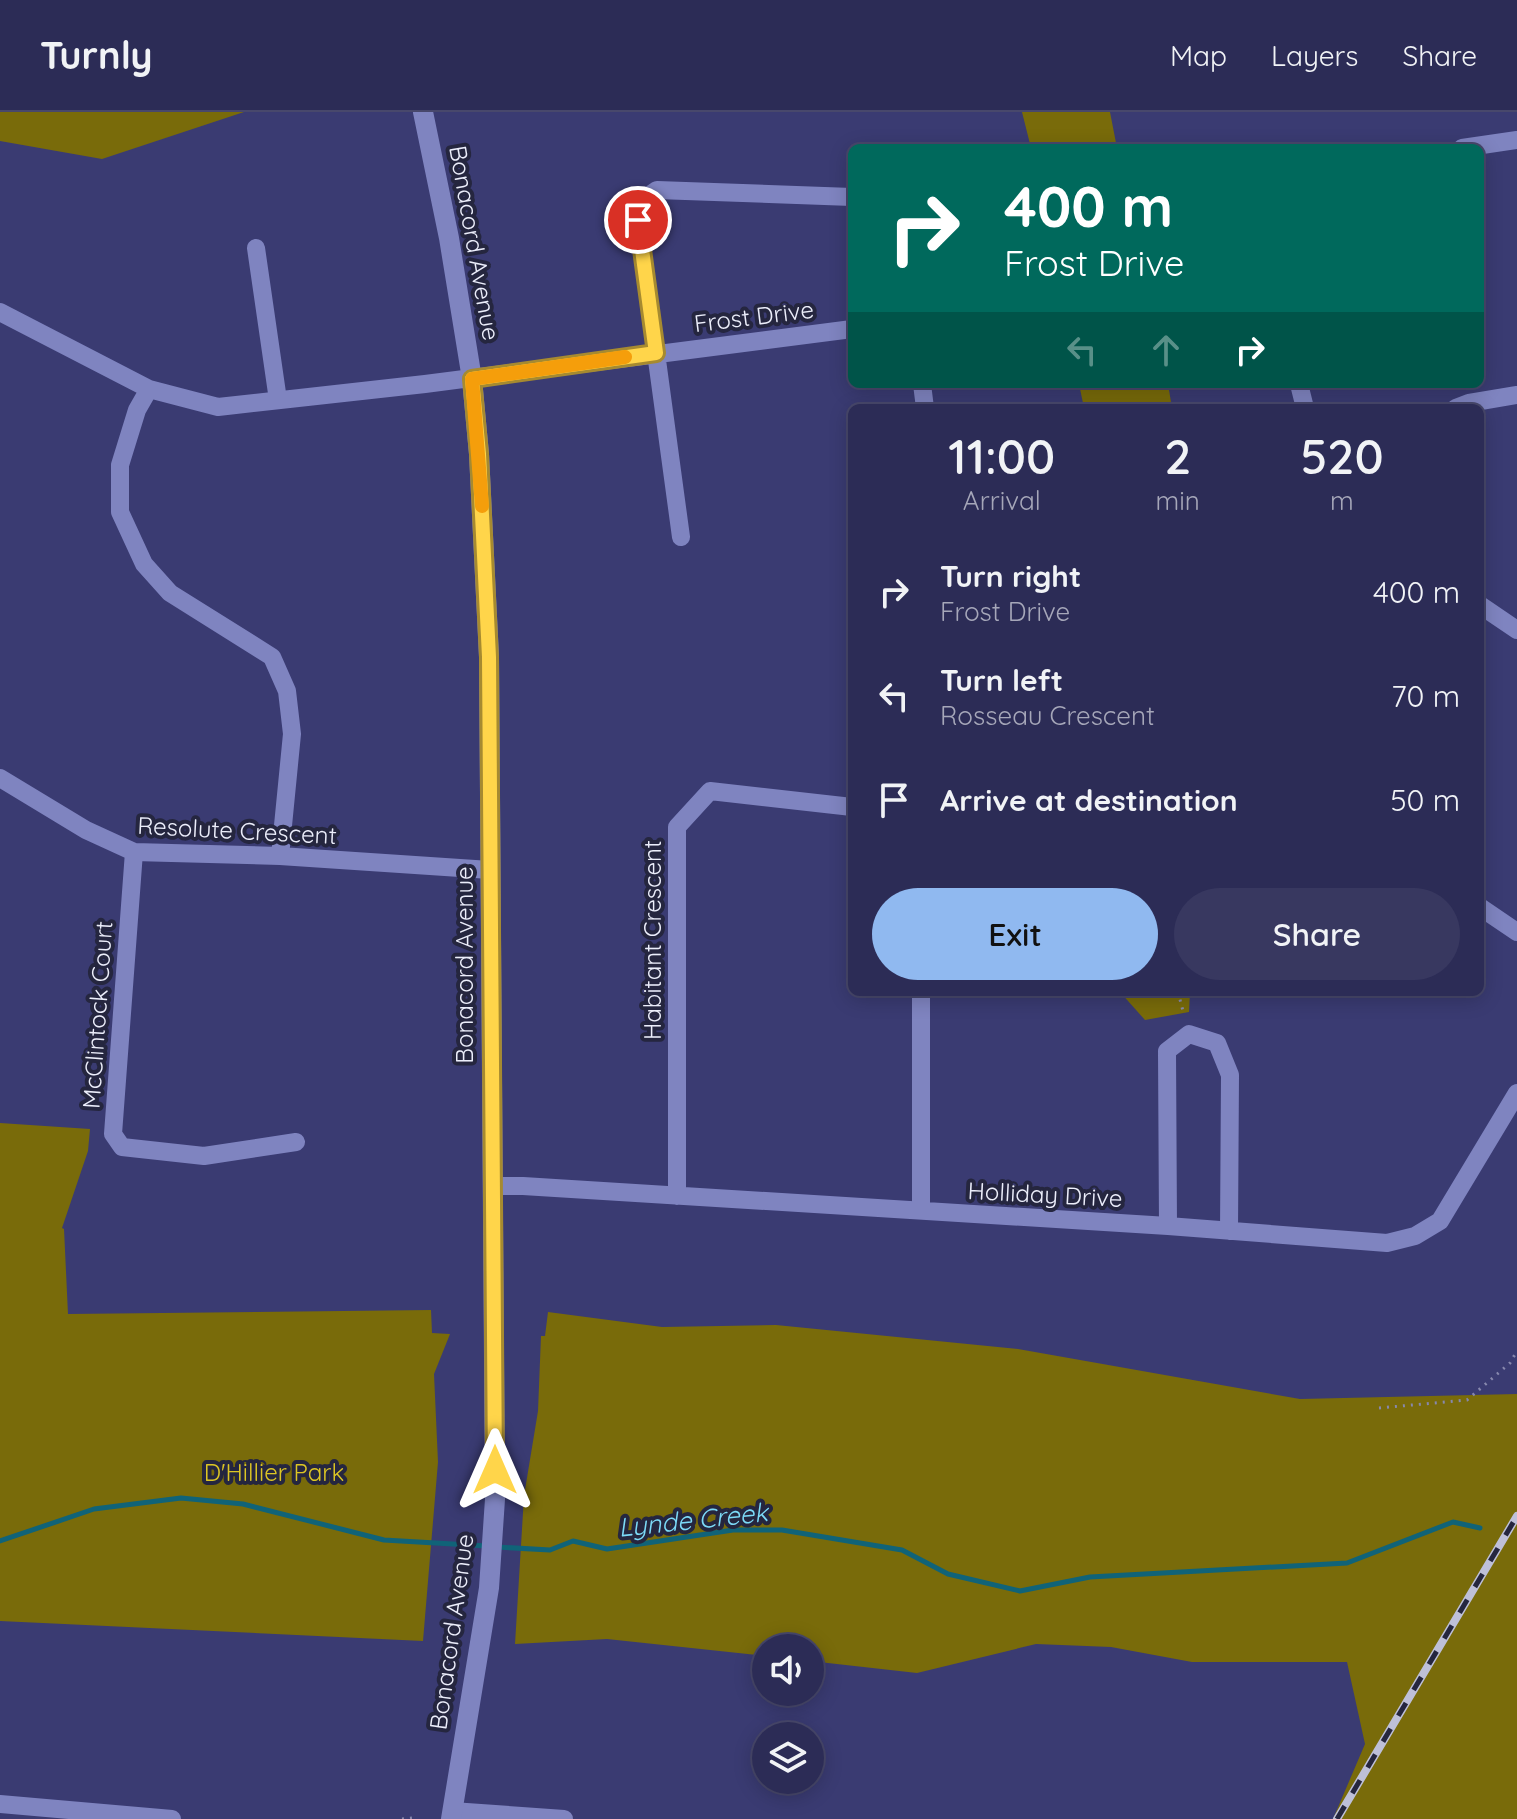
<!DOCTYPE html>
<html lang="en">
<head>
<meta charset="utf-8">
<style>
  :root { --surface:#2c2c56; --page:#383860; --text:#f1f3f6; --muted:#a6a7b9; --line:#48486c; --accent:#90b9f0 }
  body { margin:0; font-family:Quicksand,sans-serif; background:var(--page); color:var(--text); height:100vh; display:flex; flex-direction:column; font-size:30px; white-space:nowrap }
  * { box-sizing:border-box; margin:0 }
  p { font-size:26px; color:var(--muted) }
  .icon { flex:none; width:44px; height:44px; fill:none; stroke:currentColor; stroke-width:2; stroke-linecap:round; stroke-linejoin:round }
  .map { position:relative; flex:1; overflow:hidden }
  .details { position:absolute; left:848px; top:292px; width:636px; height:592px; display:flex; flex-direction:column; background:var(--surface); border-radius:12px; box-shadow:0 4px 20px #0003,0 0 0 2px var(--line) }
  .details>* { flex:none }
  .top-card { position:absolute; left:848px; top:32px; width:636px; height:244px; border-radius:12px; box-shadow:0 4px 20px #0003,0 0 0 2px var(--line); background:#00695c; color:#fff; overflow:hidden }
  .fabs { position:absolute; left:752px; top:1522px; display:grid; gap:16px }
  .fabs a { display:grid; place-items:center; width:72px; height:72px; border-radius:50%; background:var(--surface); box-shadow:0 4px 20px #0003,0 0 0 2px var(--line); font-size:40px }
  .pin { position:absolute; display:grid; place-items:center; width:68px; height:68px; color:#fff; margin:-34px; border:4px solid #fff; border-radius:50%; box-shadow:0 2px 8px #0007 }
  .me { position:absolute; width:88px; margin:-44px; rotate:0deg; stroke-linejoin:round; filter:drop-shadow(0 0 6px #0008) }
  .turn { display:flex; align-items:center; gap:28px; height:168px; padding:0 24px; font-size:36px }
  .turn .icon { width:104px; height:104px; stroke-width:2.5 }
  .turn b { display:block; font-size:56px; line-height:68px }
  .lanes { display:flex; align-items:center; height:76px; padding:0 24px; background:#0003; justify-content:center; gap:40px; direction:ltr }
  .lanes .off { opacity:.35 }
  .eta { display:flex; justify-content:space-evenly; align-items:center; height:136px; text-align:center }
  .eta b { font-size:48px; font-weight:600; line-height:56px }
  .primary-button { display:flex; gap:16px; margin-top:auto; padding:16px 24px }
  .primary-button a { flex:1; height:92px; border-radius:48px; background:var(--accent); color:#111; font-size:32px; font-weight:600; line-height:92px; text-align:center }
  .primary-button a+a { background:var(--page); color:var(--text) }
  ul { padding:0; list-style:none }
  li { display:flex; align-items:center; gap:24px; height:104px; padding:0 24px }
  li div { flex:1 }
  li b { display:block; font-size:30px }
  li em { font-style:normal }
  header { display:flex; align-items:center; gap:48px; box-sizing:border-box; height:112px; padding:0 40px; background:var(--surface); border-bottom:2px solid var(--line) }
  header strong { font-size:38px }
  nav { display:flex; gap:44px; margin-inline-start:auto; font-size:28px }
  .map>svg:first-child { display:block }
  .green { fill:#796b0a }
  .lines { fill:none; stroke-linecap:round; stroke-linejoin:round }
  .stream { stroke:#106378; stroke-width:5 }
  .path { stroke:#8788ad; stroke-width:3; stroke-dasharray:2 6; stroke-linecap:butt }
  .minor { stroke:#7f84c0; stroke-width:18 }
  .tertiary { stroke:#7f84c0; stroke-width:20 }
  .rail-casing { stroke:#bec0d8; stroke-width:8 }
  .rail { stroke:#25263f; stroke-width:5; stroke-dasharray:15; stroke-linecap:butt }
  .route-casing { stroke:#a68a30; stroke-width:20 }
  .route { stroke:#ffd54a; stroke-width:14 }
  .slow { stroke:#f59e0b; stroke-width:14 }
  .labels { text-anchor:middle; stroke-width:8; stroke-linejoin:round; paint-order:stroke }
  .street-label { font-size:24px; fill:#eceefb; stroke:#25263f }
  .park-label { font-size:24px; fill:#ddc624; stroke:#25263f }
  .water-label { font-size:26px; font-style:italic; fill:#7cdaf7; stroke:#25263f }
</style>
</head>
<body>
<header>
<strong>Turnly</strong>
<nav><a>Map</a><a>Layers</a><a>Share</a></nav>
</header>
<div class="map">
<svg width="1517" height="1707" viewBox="0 0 1517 1707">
  <rect width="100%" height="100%" fill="#3a3b72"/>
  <path class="green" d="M0 0H244L102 47 0 29Z
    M1022 0H1110L1117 36H1031Z
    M1079 272H1168L1172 296H1084Z
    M1120 880H1190L1189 900 1145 908Z
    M0 1011 90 1017 88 1039 62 1116 64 1117 68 1202 431 1198 432 1221 450 1222 434 1262 438 1350 423 1529 0 1509Z
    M548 1200 662 1215 776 1213 1018 1237 1300 1287 1517 1282V1707H1333L1365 1632 1347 1550H1192L1111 1535 1036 1532 917 1561 810 1549V1536H766V1544L607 1527 515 1532 524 1384 538 1299 541 1224H545Z"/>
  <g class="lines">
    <path class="stream" d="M0 1429 94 1397 181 1386 243 1392 384 1428 487 1434
      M497 1435 550 1438 573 1429 607 1437 733 1418H782L902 1438 948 1462 1020 1479 1090 1465 1347 1451 1453 1410 1480 1416"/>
    <path class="path" d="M1178 880 1184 903
      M1379 1296 1467 1288 1510 1251 1517 1239
      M402 1707 412 1706"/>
    <path class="minor" d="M1462 36 1517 28
      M256 136 278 288
      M0 200 149 277 218 295 425 272 852 217
      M922 272 925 296
      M1299 272 1305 296
      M149 277 137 298 120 353V400L144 452 170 481 272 545 287 579 292 622 280 744
      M1456 296 1469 291 1517 283
      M681 425 638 108 644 87 657 78 852 85
      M1480 493 1517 518
      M0 666 86 718 134 740 280 744 490 758
      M134 740 113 1022 122 1035 204 1044 296 1030
      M1480 795 1517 820
      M921 880V1098
      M493 1074H523L1168 1114 1387 1131 1415 1124 1440 1109 1517 981
      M677 1084V715L710 679 852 695
      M1168 1114 1167 939 1189 922 1217 931 1230 963 1229 1119
      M0 1692 172 1707
      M452 1699 564 1707"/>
    <path class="tertiary" d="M423 0 449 126 472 267 479 342 489 545 495 1387 489 1476 451 1707"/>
    <g class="rail-casing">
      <path id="rail" d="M1337 1707 1517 1404"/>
    </g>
    <use href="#rail" class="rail"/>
  </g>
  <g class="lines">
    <g class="route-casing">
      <path id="route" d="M495 1358 489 545 479 342 472 267 656 241 638 108"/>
    </g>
    <use href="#route" class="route"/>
    <path class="slow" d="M482 394 472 267 625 245"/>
  </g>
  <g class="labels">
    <g class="street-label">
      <text transform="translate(474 131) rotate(80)" y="8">Bonacord Avenue</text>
      <text transform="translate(754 205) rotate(-7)" y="8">Frost Drive</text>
      <text transform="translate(237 719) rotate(3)" y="8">Resolute Crescent</text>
      <text transform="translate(653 828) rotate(-90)" y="8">Habitant Crescent</text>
      <text transform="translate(465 853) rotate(-90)" y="8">Bonacord Avenue</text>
      <text transform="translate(98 903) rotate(-86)" y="8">McClintock Court</text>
      <text transform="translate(1045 1083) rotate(3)" y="8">Holliday Drive</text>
      <text transform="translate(452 1520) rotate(-82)" y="8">Bonacord Avenue</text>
    </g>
    <g class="park-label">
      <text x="274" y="1369">D'Hillier Park</text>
    </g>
    <g class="water-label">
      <text transform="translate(693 1408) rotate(-6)" y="9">Lynde Creek</text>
    </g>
  </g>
</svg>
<div class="fabs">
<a><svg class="icon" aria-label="sound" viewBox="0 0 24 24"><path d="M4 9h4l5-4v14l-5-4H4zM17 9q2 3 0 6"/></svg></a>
<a><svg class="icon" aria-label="layers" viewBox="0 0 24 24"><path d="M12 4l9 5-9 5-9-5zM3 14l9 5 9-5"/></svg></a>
</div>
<div class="pin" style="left:638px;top:108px;background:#d93025"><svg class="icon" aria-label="arrive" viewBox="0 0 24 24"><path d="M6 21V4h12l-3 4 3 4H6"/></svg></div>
<svg class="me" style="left:495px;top:1358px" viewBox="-20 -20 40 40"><path d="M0-17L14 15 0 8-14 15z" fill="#ffd54a" stroke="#fff" stroke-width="4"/></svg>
<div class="top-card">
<div class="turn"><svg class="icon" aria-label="right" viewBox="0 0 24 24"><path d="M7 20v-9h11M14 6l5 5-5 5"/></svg><div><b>400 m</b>Frost Drive</div></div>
<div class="lanes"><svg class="icon off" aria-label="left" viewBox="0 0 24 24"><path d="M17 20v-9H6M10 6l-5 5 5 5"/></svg><svg class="icon off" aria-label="ahead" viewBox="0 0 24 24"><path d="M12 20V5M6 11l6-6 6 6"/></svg><svg class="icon" aria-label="right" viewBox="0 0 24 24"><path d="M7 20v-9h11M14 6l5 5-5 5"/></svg></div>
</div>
<section class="details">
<div class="eta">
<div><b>11:00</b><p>Arrival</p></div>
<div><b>2</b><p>min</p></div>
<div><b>520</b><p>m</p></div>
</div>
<ul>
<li><svg class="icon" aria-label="right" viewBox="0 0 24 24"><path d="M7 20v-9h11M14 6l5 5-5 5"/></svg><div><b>Turn right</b><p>Frost Drive</p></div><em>400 m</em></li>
<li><svg class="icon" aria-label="left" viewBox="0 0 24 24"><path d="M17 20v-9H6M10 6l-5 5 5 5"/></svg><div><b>Turn left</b><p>Rosseau Crescent</p></div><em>70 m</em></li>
<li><svg class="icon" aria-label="arrive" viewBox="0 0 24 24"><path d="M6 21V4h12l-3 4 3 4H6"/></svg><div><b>Arrive at destination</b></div><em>50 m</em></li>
</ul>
<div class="primary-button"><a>Exit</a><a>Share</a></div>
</section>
</div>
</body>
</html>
